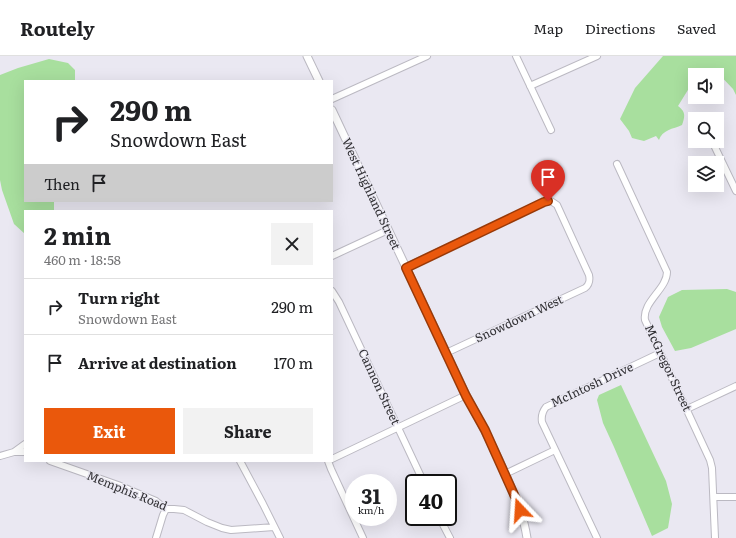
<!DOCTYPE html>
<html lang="en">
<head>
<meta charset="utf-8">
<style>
  :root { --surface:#fff; --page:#f2f2f2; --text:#202124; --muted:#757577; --line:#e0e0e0; --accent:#ea580c }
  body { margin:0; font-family:Literata,serif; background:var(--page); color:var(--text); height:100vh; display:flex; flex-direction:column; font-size:15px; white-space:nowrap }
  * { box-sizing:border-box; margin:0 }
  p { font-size:13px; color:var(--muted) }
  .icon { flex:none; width:22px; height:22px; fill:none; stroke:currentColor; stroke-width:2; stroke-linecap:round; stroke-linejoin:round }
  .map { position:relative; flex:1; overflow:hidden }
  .sheet { position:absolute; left:24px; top:154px; width:309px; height:252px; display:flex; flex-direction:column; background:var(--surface); border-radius:0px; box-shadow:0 4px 16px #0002 }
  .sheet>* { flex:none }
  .hud { position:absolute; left:24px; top:24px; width:309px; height:122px; border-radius:0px; box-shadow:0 4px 16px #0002; background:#fff; color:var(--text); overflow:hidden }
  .tools { position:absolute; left:688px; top:12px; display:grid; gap:8px }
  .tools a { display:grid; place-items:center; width:36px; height:36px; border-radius:0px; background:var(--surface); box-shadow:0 4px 16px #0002; font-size:20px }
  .speed { position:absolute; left:345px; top:418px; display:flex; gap:8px; font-size:20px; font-weight:700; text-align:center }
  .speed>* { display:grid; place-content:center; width:52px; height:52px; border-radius:50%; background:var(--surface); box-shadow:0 4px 16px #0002; line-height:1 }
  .speed small { font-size:10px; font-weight:400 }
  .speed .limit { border:2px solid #111; border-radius:6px; background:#fff; color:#111 }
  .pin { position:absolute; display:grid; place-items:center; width:34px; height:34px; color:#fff; margin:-41px -17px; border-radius:50% 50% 50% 0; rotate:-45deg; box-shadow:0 0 4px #0007 }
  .pin .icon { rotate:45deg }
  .me { position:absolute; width:44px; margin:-22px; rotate:340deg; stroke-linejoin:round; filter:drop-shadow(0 0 3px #0008) }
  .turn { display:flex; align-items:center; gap:14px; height:84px; padding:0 20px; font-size:18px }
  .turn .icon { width:52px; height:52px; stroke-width:2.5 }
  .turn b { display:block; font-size:28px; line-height:34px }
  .then { display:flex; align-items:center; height:38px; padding:0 20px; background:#0003; gap:8px; font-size:15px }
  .round { display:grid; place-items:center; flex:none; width:42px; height:42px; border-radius:0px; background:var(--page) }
  .headline { display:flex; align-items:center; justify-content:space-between; height:68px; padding:0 20px }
  h1 { font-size:24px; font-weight:700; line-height:30px }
  .button { display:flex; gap:8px; margin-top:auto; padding:8px 20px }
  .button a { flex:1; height:46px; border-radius:0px; background:var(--accent); color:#fff; font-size:16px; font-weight:700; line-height:46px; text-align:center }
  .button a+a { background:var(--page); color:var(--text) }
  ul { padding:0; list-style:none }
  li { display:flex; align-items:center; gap:12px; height:56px; padding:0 20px; border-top:1px solid var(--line) }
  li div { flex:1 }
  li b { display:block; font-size:15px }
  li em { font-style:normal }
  header { display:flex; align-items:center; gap:24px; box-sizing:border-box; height:56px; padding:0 20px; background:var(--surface); border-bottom:1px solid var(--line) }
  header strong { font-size:19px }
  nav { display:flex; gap:22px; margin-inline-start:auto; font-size:14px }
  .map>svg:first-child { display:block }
  .green { fill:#a8df9e }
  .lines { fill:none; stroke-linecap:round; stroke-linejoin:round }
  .minor-casing { stroke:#bbb9c2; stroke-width:8 }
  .tertiary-casing { stroke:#bbb9c2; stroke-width:9 }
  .minor { stroke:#fff; stroke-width:6 }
  .tertiary { stroke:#fff; stroke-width:7 }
  .route-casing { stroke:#983908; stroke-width:10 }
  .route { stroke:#ea580c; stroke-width:7 }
  .labels { text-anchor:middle; stroke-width:3; stroke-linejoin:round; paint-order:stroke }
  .street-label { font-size:12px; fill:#313034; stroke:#eae8f2 }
</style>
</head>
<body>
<header>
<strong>Routely</strong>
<nav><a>Map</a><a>Directions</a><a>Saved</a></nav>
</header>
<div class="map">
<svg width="736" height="482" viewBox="0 0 736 482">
  <rect width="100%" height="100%" fill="#eae8f2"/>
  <path class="green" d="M663 0H736V39L733 33 713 12 704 19H695V26L691 29 678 50C686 56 685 60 682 69 673 73 662 74 659 84L656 80 644 85 632 82 629 75 620 63 635 32Z
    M49 3 68 7 75 14V25H25V145H54V155H25V178L14 168 2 134 0 124V19L18 12Z
    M727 233 736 236V273L691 292 675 295 662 271 659 261 668 241 682 234Z
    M621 329 666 425 672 448 668 472 652 480 614 391 603 367 597 344 599 339Z"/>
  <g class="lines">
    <g class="minor-casing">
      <path id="minor" d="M516 0 551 74
        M530 30 597 0
        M332 43 427 0
        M712 85 736 135
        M617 108 667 216C667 233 642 246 645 264L710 404 712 412 715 482
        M332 200 388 174
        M406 211 544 146 551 145 557 149 589 219C590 224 590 228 585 232L446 297
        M332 235 339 246 424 427
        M687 353 736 330
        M14 396H25
        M0 400 14 396 25 388
        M332 403 466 339
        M50 405 118 429 156 445 166 453H174L184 454 207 466 222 472 231 474 274 471
        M240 405 263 448 280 482
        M328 405 331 413 363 482
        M505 418 555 394
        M714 441H736
        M439 461 450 482
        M156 482 163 459 166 453
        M597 482 542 366C541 360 542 356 546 351L660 297"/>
    </g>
    <g class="tertiary-casing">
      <path id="tertiary" d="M307 0 319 25
        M332 54 466 339C478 361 489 383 500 406 511 431 523 455 527 482"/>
    </g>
    <use href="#minor" class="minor"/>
    <use href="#tertiary" class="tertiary"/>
  </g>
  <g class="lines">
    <g class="route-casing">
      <path id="route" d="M520 454 516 443 485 374 466 340 406 212 544 146 548 145"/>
    </g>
    <use href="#route" class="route"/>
  </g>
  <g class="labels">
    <g class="street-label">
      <text transform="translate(371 138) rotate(65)" y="4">West Highland Street</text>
      <text transform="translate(519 263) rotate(-25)" y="4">Snowdown West</text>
      <text transform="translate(668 312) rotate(65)" y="4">McGregor Street</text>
      <text transform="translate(592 329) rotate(-25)" y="4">McIntosh Drive</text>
      <text transform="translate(379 331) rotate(65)" y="4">Cannon Street</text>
      <text transform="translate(127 435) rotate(22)" y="4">Memphis Road</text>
    </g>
  </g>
</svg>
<div class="tools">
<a><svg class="icon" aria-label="sound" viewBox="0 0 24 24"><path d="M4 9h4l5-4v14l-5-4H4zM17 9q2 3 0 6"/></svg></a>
<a><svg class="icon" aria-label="search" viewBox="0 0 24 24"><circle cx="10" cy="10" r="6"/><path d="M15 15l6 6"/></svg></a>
<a><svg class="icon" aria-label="layers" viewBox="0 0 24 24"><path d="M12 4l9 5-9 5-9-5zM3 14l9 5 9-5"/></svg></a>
</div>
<div class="speed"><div>31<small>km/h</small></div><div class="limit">40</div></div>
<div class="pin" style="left:548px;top:145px;background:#d93025"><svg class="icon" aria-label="arrive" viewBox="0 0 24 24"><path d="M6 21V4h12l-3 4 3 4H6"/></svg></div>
<svg class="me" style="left:520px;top:454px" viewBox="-20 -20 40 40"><path d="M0-17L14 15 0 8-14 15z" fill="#ea580c" stroke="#fff" stroke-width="4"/></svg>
<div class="hud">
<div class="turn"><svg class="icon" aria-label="right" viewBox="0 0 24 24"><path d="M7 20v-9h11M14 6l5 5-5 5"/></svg><div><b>290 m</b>Snowdown East</div></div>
<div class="then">Then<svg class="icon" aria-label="arrive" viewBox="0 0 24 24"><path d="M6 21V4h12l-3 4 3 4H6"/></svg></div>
</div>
<section class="sheet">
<div class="headline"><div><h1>2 min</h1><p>460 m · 18:58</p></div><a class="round"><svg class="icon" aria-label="close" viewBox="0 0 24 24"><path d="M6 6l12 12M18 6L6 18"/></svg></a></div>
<ul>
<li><svg class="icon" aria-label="right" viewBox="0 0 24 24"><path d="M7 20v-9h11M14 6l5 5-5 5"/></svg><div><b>Turn right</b><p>Snowdown East</p></div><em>290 m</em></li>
<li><svg class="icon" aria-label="arrive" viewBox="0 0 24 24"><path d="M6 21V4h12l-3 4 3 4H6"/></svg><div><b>Arrive at destination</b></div><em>170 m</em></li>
</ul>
<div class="button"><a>Exit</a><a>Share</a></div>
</section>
</div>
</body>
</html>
